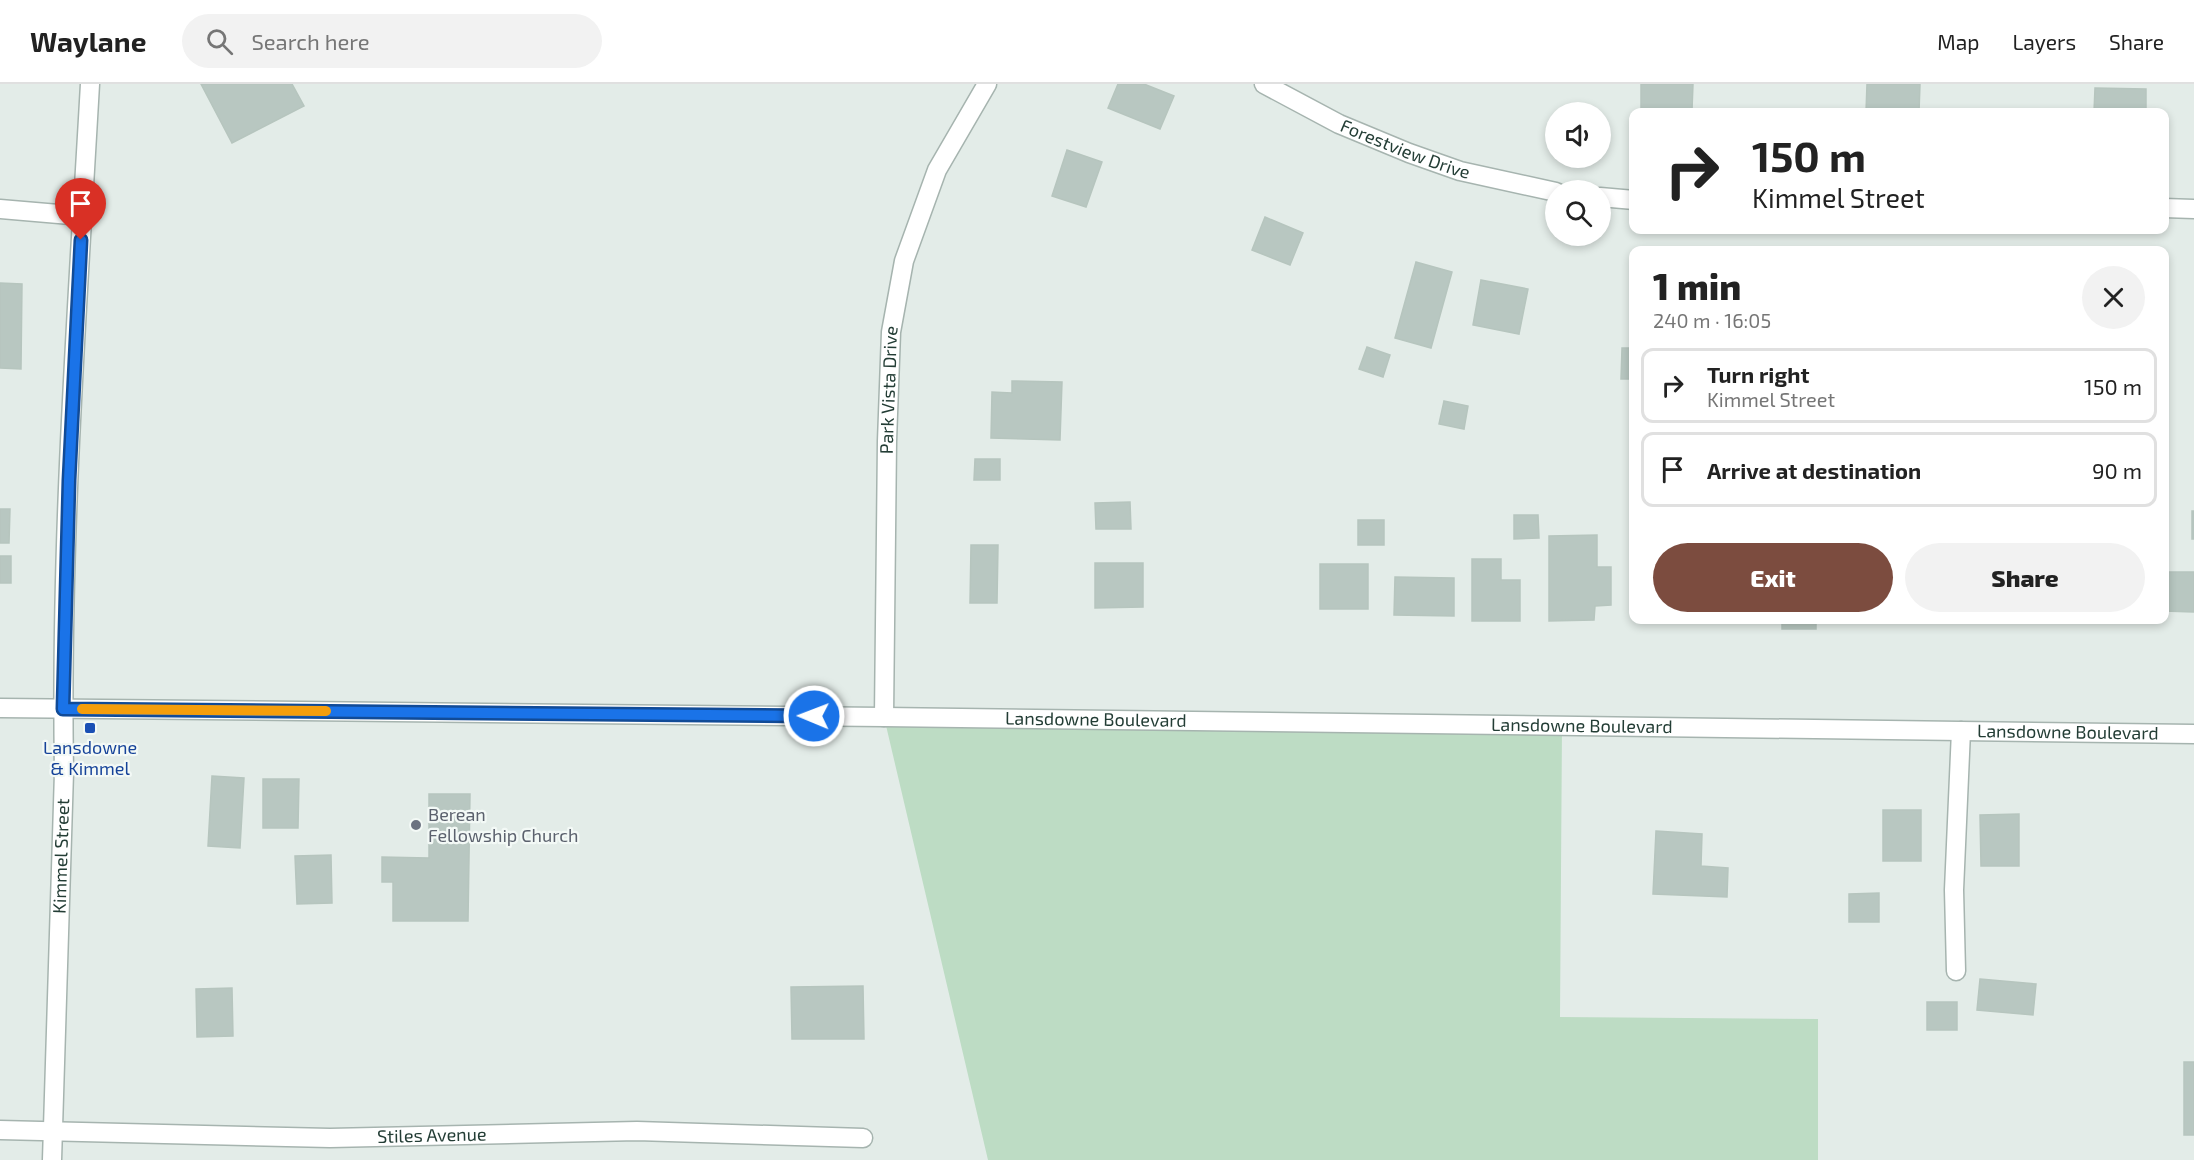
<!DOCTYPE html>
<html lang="en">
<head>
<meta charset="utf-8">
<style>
  :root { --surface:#fff; --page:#f2f2f2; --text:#222; --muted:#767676; --line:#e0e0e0; --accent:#7c4c3f }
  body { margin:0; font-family:"Exo 2",sans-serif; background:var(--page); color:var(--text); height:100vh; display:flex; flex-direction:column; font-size:22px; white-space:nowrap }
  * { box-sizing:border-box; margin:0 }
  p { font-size:20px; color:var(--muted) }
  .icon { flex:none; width:33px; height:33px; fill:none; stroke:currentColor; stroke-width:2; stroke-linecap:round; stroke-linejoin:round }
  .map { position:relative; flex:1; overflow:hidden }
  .drawer { position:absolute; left:1629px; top:162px; width:540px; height:378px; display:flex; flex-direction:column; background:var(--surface); border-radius:12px; box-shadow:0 3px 9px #0003 }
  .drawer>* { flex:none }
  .top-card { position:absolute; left:1629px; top:24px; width:540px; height:126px; border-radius:12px; box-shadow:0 3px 9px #0003; background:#fff; color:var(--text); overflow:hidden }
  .tools { position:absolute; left:1545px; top:18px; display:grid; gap:12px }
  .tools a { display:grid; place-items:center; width:66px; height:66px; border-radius:50%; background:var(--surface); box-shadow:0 3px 9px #0003; font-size:30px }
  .pin { position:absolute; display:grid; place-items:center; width:51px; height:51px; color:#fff; margin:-62px -26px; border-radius:50% 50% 50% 0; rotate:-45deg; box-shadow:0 0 6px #0007 }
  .pin .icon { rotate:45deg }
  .me { position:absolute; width:66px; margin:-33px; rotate:271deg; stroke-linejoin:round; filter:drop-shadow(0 0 4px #0008) }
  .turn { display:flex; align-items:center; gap:21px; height:126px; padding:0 24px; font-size:27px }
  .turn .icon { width:78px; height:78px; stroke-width:2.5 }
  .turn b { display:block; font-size:42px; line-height:51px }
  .round { display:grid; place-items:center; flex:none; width:63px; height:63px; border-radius:32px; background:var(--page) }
  .head { display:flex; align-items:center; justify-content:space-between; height:102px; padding:0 24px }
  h1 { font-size:36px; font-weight:800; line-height:45px }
  .button { display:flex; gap:12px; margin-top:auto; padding:12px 24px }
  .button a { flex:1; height:69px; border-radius:36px; background:var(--accent); color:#fff; font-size:24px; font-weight:800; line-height:69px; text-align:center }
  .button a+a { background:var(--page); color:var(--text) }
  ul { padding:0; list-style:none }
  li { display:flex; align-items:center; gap:18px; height:75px; margin:0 12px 9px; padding:0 12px; border:3px solid var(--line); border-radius:12px }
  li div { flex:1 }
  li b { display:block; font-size:22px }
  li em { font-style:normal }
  header { display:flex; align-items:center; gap:36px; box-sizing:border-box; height:84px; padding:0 30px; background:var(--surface); border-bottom:2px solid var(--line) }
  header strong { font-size:28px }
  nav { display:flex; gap:33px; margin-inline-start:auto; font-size:21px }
  .search { width:420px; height:54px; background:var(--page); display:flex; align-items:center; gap:15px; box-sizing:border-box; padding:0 21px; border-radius:33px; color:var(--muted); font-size:22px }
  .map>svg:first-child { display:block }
  .green { fill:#bddcc4 }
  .building { fill:#b8c7c1; stroke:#b6c5be; stroke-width:1.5 }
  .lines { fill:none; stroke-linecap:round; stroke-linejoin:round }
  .minor-casing { stroke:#a6b4af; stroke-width:21 }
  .minor { stroke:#fff; stroke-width:18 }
  .route-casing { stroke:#114b97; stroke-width:15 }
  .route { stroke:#1a73e8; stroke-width:10 }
  .slow { stroke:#f59e0b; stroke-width:10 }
  .transit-dot { fill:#1a4fb4; stroke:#f3f9f6; stroke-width:2 }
  .worship-dot { fill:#6b7280; stroke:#f3f9f6; stroke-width:2 }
  .labels { text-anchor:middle; stroke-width:4.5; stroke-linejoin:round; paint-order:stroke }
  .street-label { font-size:18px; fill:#233d35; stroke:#f3f9f6 }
  .transit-label { font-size:18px; fill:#164399; stroke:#f3f9f6 }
  .worship-label { font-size:18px; fill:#5b616d; stroke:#f3f9f6; text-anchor:start }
</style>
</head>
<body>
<header>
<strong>Waylane</strong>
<div class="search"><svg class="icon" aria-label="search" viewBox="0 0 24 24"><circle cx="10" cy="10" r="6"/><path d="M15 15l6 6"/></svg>Search here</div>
<nav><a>Map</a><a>Layers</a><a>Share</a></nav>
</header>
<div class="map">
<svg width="2194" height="1076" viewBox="0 0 2194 1076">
  <rect width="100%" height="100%" fill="#e3ece8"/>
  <path class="green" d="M884 633 1562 642 1560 933 1818 935V1076H988Z"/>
  <path class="building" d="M201 0H292L304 22 232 59Z
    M1118 0H1144L1174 12 1160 45 1108 24Z
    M1641 0H1693L1692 26 1641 25Z
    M1867 0H1920L1919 28H1866Z
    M2095 4 2146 5V28H2094Z
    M1067 66 1102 78 1086 123 1052 112Z
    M1265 133 1303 149 1290 181 1252 166Z
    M1416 178 1452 188 1431 264 1395 254Z
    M1481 196 1528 205 1519 250 1473 241Z
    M0 199 22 200 21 285 0 284Z
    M1367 263 1390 271 1383 293 1359 285Z
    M1622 264H1634V295H1621Z
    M1012 297 1062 298 1060 356 991 354 992 308 1012 309Z
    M1444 317 1468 322 1464 345 1439 340Z
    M975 375H1000V396H974Z
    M1130 418 1131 445H1096L1095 419Z
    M0 425H10L9 459H0Z
    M2192 427H2194V455H2192Z
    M1514 431H1538L1539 454 1514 455Z
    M1358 436H1384V461H1358Z
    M1597 451V483H1611V521L1595 522 1594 536 1549 537V452Z
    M971 461H998L997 519H970Z
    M0 472H11V499H0Z
    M1472 475H1501V496H1520V537H1472Z
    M1095 479H1143V523L1095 524Z
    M1320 480H1368V525H1320Z
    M2164 488H2194V528L2164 527Z
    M1395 493 1454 494V532L1394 531Z
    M1782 536H1816V545H1782Z
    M1855 536H1895V537H1855Z
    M212 692 244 694 240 764 208 762Z
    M263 695H299L298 744H263Z
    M429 710H470L468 837H393V798H382V773L429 774Z
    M1883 726H1921V777H1883Z
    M2019 730V782H1981L1980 731Z
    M1656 747 1702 750 1701 782 1728 784 1727 813 1653 810Z
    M331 771 332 819 297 820 295 772Z
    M1879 809V838H1849V810Z
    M1980 895 2036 900 2033 931 1977 926Z
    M863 902 864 955H792L791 903Z
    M232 904 233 952 197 953 196 905Z
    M1927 918H1957V946H1927Z
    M2184 978H2194V1051H2184Z"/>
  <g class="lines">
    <g class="minor-casing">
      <g id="minor">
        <path id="s1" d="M1264 0 1339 40 1409 69 1460 87 1556 108"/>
        <path d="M1600 113 1634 116"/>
        <path d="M2164 124 2194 125"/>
        <path d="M0 125 82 132"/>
        <path id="s2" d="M0 624 884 633 2194 650"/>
        <path id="s3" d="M884 633 887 357 891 248 904 177 937 86 987 0"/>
        <path d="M1956 887 1954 806 1961 647"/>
        <path id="s4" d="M0 1046 330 1054 637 1047 863 1054"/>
        <path id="s5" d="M52 1076 64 688C60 458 77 229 90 0"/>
      </g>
    </g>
    <use href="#minor" class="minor"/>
  </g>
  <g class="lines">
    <g class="route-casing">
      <path id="route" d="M81 156 69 396 63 625 814 632"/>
    </g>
    <use href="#route" class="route"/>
    <path class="slow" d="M82 625 326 627"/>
  </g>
  <rect class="transit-dot" x="84" y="638" width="12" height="12" rx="3"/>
  <circle class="worship-dot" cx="416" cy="741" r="6"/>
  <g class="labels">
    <g class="street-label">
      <text dy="6" stroke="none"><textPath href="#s1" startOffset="156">Forestview Drive</textPath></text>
      <text dy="6" stroke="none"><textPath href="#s3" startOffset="327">Park Vista Drive</textPath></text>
      <text dy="6" stroke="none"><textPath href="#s2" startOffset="1096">Lansdowne Boulevard</textPath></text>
      <text dy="6" stroke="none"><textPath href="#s2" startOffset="1582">Lansdowne Boulevard</textPath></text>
      <text dy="6" stroke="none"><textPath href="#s2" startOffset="2068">Lansdowne Boulevard</textPath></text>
      <text dy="6" stroke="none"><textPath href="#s5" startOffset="304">Kimmel Street</textPath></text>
      <text dy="6" stroke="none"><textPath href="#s4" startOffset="432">Stiles Avenue</textPath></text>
    </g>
    <g class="transit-label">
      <text x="90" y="670">Lansdowne<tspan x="90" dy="21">&amp; Kimmel</tspan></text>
    </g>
    <g class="worship-label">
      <text x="428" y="737">Berean<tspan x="428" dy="21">Fellowship Church</tspan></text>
    </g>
  </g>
</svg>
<div class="tools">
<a><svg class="icon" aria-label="sound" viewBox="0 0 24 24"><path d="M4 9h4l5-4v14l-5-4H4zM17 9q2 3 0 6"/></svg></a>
<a><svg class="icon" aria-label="search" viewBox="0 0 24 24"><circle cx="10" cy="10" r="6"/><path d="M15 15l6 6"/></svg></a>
</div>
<div class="pin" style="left:81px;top:156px;background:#d93025"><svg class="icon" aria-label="arrive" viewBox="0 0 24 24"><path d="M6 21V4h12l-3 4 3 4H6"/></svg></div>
<svg class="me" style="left:814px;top:632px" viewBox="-20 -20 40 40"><circle r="17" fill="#1a73e8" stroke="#fff" stroke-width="3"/><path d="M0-11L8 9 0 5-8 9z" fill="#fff"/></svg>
<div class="top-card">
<div class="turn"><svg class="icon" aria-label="right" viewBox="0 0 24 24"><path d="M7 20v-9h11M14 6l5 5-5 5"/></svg><div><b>150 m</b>Kimmel Street</div></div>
</div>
<section class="drawer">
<div class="head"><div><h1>1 min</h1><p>240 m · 16:05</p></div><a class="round"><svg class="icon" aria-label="close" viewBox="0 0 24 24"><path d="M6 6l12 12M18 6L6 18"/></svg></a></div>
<ul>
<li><svg class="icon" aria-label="right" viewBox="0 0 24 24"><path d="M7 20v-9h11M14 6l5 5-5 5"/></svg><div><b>Turn right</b><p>Kimmel Street</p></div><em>150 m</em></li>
<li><svg class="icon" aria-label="arrive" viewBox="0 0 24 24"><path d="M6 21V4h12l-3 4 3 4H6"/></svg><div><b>Arrive at destination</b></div><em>90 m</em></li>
</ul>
<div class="button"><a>Exit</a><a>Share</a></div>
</section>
</div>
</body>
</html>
